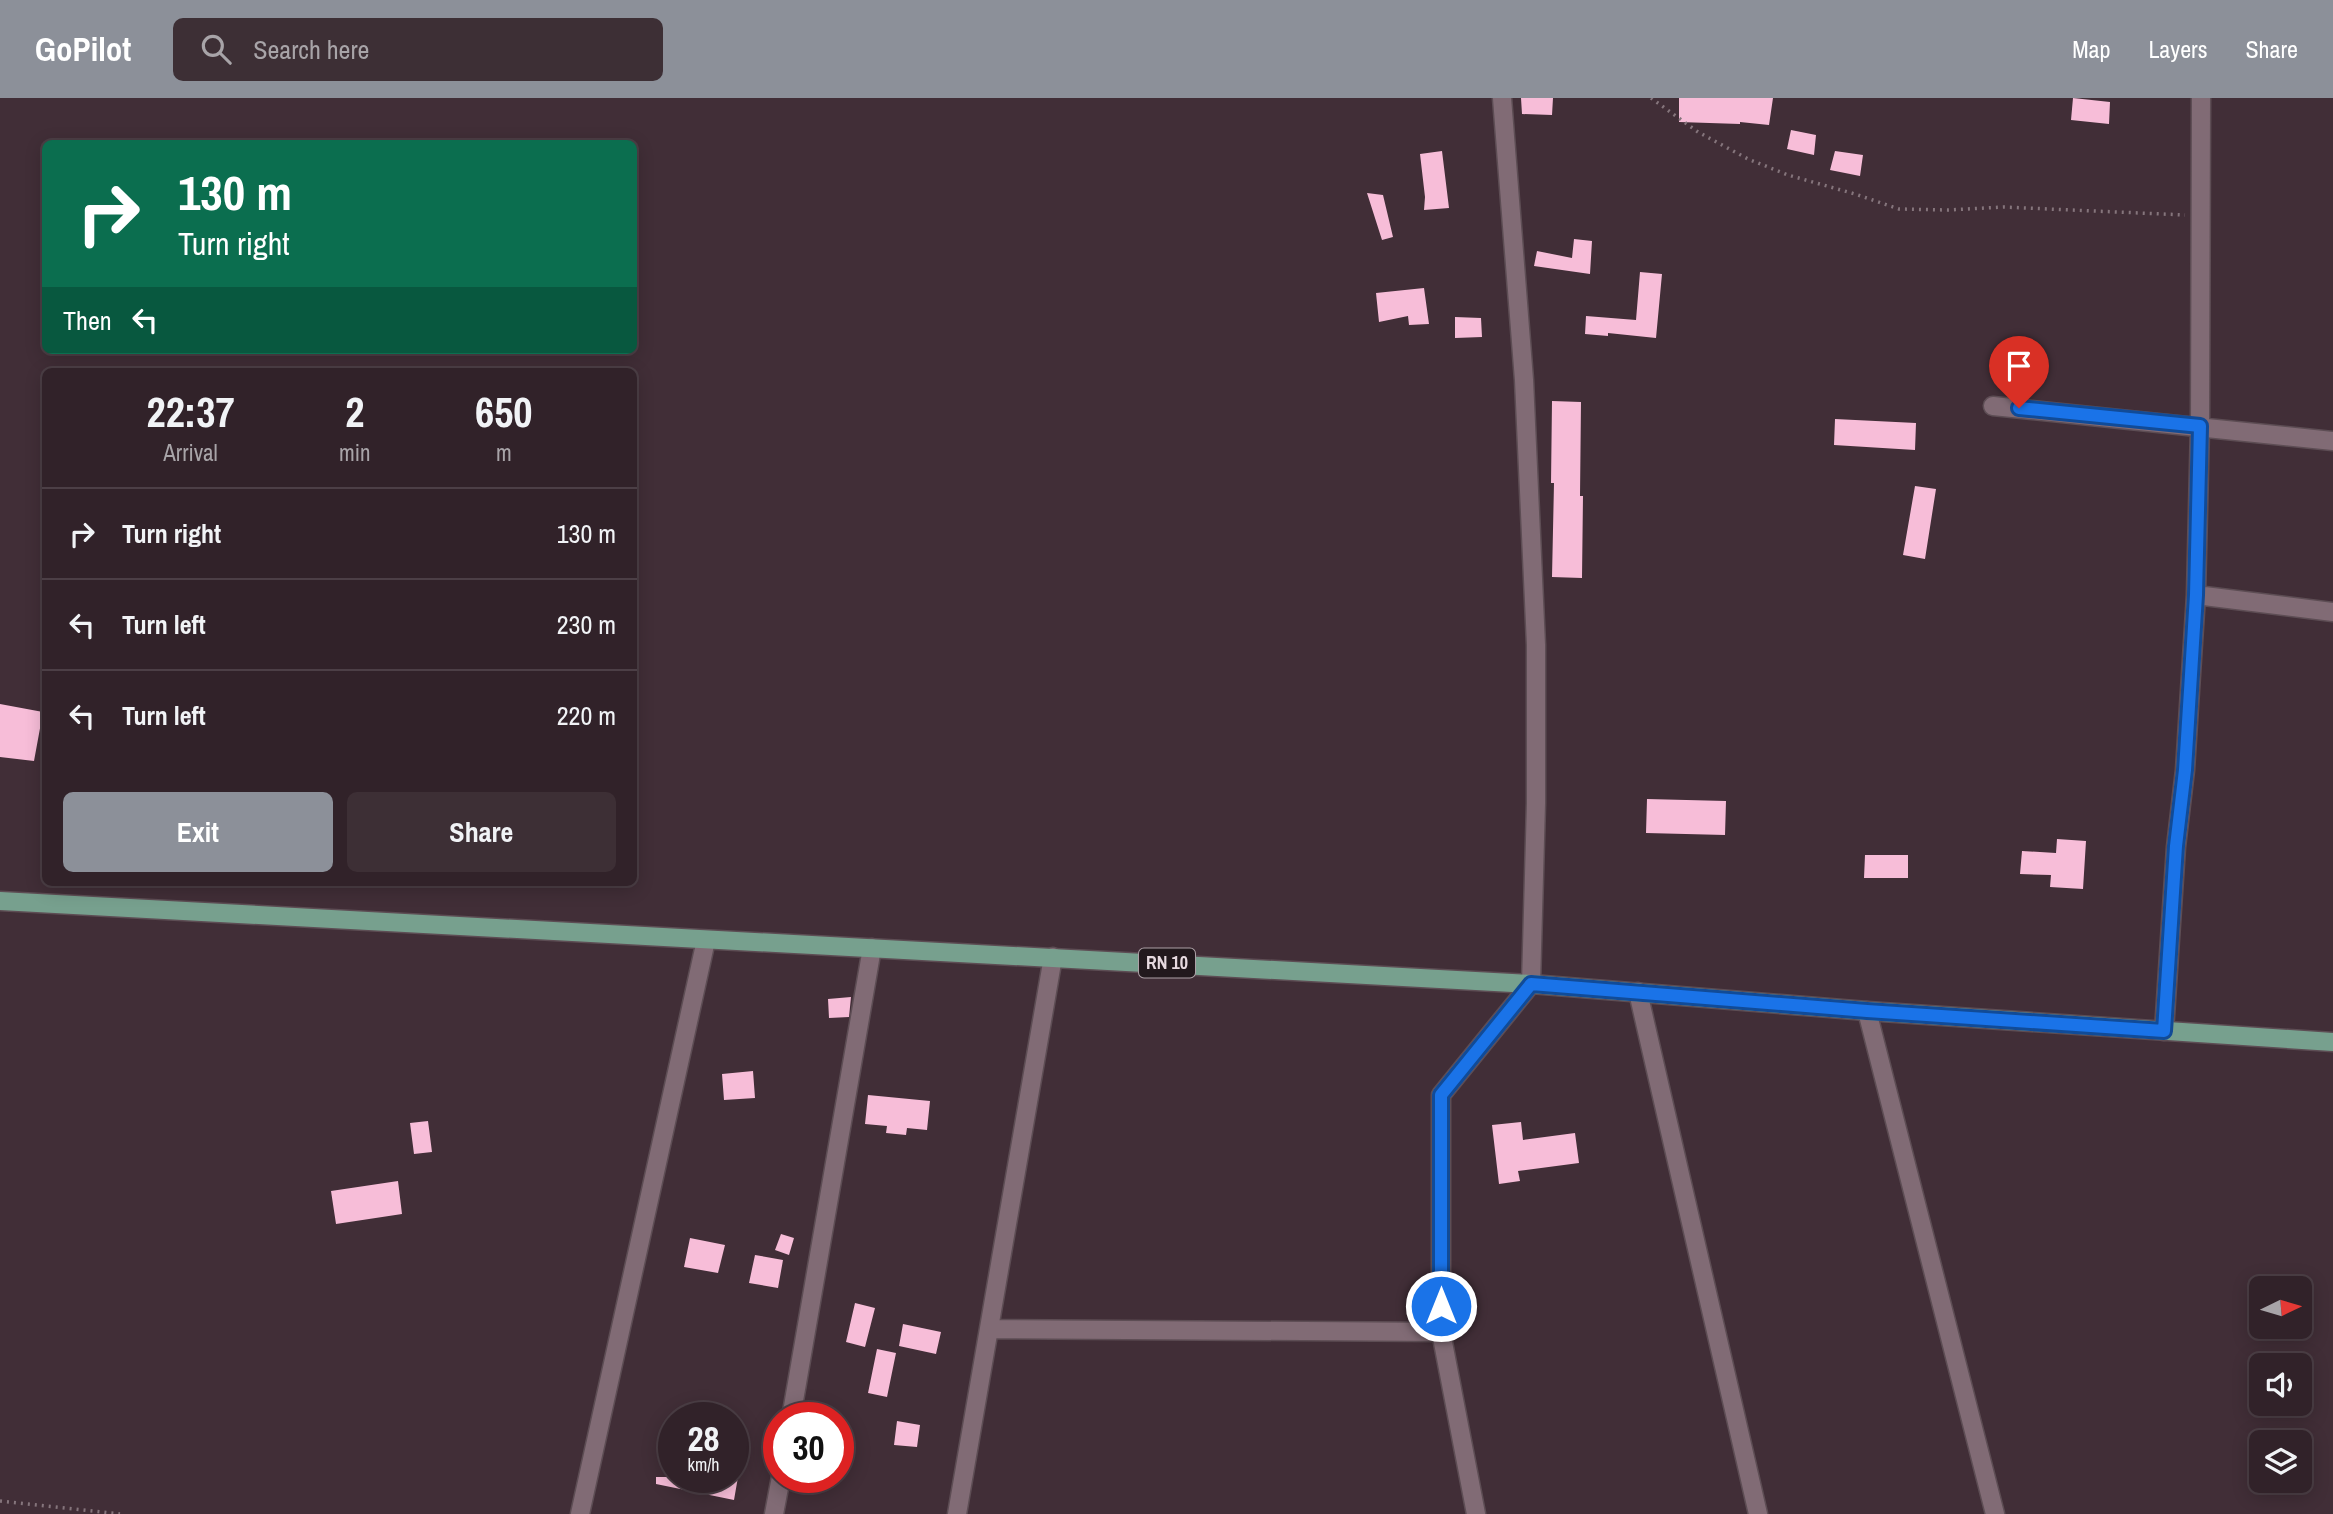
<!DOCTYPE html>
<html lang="en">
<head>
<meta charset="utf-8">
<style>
  :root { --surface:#312229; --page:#3d2f35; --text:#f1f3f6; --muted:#a8a4a8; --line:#4c3f46; --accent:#8c9099 }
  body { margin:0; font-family:"Archivo Narrow",sans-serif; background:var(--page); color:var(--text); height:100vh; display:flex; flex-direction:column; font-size:26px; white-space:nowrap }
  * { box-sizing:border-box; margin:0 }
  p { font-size:23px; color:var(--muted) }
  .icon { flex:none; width:38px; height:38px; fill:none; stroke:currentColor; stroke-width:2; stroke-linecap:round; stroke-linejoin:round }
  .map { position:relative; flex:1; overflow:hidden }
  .sheet { position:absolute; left:42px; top:270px; width:595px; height:518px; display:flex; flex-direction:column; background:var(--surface); border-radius:10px; box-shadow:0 4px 18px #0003,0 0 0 2px var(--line) }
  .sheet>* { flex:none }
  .hud { position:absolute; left:42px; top:42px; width:595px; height:214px; border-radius:10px; box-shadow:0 4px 18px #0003,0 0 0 2px var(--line); background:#0b6e4f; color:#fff; overflow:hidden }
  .needle { width:46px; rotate:85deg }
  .fabs { position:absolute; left:2249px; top:1178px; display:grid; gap:14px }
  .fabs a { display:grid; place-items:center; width:63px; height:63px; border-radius:10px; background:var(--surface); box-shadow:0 4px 18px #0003,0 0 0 2px var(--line); font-size:35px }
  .speed { position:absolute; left:658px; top:1304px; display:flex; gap:14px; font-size:35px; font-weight:700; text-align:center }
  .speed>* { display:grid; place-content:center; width:91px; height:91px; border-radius:50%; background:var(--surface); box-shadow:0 4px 18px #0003,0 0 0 2px var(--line); line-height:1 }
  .speed small { font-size:18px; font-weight:400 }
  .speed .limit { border:10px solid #d22; background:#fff; color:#111 }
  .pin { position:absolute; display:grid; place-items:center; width:60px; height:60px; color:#fff; margin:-72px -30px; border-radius:50% 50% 50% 0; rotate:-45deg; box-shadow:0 0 7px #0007 }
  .pin .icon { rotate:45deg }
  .me { position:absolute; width:77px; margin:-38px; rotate:0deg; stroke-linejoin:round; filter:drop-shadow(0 0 5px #0008) }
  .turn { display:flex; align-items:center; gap:24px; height:147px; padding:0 21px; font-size:32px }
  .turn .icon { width:91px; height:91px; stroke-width:2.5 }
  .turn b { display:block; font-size:49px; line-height:60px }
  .then { display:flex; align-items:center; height:66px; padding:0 21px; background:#0003; gap:14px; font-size:26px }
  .eta { display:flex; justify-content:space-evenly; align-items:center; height:119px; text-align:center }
  .eta b { font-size:42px; font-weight:700; line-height:49px }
  .action { display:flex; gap:14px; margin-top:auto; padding:14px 21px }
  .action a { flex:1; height:80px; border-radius:10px; background:var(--accent); color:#fff; font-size:28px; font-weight:700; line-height:80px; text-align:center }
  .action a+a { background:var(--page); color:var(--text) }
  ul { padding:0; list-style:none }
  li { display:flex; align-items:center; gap:21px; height:91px; padding:0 21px; border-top:2px solid var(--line) }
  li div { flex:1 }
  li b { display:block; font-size:26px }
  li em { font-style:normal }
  header { display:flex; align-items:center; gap:42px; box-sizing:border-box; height:98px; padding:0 35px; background:var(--accent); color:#fff }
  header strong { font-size:33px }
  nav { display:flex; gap:38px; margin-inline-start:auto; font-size:24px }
  .search { width:490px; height:63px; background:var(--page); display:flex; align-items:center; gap:18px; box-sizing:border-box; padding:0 24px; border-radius:10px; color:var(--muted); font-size:26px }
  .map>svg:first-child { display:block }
  .building { fill:#f7bdd8 }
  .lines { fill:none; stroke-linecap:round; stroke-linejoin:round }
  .street-casing { stroke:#5d4d54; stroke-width:21 }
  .primary-casing { stroke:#5d4d54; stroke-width:21 }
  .path { stroke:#85757c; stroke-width:3.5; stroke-dasharray:2 5; stroke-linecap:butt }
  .street { stroke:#816b75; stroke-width:18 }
  .primary { stroke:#77a08e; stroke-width:18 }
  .route-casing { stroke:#114b97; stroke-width:18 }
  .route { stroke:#1a73e8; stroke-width:12 }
  .labels { text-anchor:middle; stroke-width:7; stroke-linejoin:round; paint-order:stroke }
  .shield { fill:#22191d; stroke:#aca0a6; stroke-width:2 }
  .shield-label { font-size:18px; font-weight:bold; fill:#e7dae0 }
</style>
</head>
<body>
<header>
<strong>GoPilot</strong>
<div class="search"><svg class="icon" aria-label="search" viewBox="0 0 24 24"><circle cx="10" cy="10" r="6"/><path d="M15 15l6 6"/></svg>Search here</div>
<nav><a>Map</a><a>Layers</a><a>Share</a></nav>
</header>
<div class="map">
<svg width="2333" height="1416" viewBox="0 0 2333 1416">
  <rect width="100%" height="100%" fill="#412e37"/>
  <path class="building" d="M1521 0H1553L1552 17 1522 16Z
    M1679 0H1773L1769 27 1740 24V26L1679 24Z
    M2073 0 2110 4 2109 26 2071 22Z
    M1791 32 1816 37 1814 57 1787 51Z
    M1442 53 1449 110 1424 112 1425 99 1420 56Z
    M1835 53 1863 57 1860 78 1830 72Z
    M1367 95 1383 97 1393 139 1382 142Z
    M1574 141 1592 143 1590 176 1534 168 1537 153 1572 160Z
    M1640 174 1662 176 1656 240 1608 235V238L1585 236 1586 218 1636 222Z
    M1424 190 1429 226 1409 227 1408 218 1379 224 1376 195Z
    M1455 219 1481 220 1482 239 1455 240Z
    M1552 303 1581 304 1580 398H1583L1582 480 1552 479 1554 385H1551Z
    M1835 321 1916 325 1915 352 1834 347Z
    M1915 388 1936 391 1925 461 1903 457Z
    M0 606 43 614 34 663 0 659Z
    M1647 701 1726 703 1725 737 1646 735Z
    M2057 741 2086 743 2083 791 2050 789 2051 777 2020 776 2022 753 2056 755Z
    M1865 757H1908V780H1864Z
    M851 899 849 919 829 920 828 901Z
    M753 973 755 1000 724 1002 722 976Z
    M868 997 930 1003 927 1032 907 1030 906 1037 886 1035 887 1028 865 1026Z
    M428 1023 432 1054 414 1056 410 1025Z
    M1521 1024 1523 1042 1575 1035 1579 1065 1518 1073 1520 1083 1499 1086 1492 1027Z
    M398 1083 402 1116 336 1126 331 1093Z
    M781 1136 794 1140 789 1157 775 1152Z
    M690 1140 725 1147 718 1175 684 1169Z
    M755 1157 783 1162 778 1190 749 1185Z
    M855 1205 875 1210 865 1249 846 1244Z
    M903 1226 941 1234 936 1256 899 1248Z
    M877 1251 896 1255 887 1299 868 1295Z
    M897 1323 920 1327 917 1349 894 1347Z
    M656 1379H738L734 1402 656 1386Z"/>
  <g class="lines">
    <g class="street-casing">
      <path id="street" d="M1993 308 2333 343
        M2196 497 2333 514
        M1638 894 1758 1416
        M1867 913 1995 1416
        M2164 933 2176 749 2185 672 2196 497 2200 328 2201 0
        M989 1231 1441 1234
        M791 1320 872 850
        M580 1416 706 842
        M774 1416 781 1379
        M957 1416 1053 859
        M1476 1416 1441 1234V997L1531 886 1536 705V547L1524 282 1502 0"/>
    </g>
    <g class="primary-casing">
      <path id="primary" d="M0 803 1531 886 1867 913 2333 944"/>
    </g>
    <path class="path" d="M1651 0 1698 34 1748 61 1788 77 1855 96 1899 111 1948 112 2003 109 2185 117
      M0 1403 120 1416"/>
    <use href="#street" class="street"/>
    <use href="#primary" class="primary"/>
  </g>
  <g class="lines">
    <g class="route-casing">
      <path id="route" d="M1441 1208V997L1531 886 1867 913 2164 933 2176 748 2185 672 2196 497 2200 328 2019 310"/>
    </g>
    <use href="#route" class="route"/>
  </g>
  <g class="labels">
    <rect class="shield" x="1139" y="850.5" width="56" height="29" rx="5"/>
    <g class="shield-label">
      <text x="1167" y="871">RN 10</text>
    </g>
  </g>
</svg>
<div class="fabs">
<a><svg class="needle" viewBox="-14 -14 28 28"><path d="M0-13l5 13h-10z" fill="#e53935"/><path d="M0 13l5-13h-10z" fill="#a8a4a8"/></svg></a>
<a><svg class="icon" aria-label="sound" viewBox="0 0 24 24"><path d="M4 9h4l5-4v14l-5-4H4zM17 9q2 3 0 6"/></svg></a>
<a><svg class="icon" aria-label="layers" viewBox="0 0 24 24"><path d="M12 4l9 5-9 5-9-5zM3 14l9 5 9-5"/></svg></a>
</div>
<div class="speed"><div>28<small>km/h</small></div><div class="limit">30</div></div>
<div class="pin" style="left:2019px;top:310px;background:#d93025"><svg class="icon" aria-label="arrive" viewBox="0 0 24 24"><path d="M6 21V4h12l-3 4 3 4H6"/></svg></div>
<svg class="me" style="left:1441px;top:1208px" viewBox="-20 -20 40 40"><circle r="17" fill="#1a73e8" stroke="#fff" stroke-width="3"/><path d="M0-11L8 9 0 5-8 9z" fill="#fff"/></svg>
<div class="hud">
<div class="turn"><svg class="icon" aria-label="right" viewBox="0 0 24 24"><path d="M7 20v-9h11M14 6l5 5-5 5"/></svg><div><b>130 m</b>Turn right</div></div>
<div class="then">Then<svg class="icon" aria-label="left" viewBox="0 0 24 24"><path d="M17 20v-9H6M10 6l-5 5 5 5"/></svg></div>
</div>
<section class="sheet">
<div class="eta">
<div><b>22:37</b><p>Arrival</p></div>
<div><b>2</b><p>min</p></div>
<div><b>650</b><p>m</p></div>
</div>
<ul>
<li><svg class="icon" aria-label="right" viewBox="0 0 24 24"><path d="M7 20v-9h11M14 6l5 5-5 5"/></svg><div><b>Turn right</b></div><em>130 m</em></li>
<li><svg class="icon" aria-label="left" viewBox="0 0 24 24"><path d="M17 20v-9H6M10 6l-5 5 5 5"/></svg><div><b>Turn left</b></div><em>230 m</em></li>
<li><svg class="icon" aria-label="left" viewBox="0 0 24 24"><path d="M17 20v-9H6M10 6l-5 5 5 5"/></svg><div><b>Turn left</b></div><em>220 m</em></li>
</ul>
<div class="action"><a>Exit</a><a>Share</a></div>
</section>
</div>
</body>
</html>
